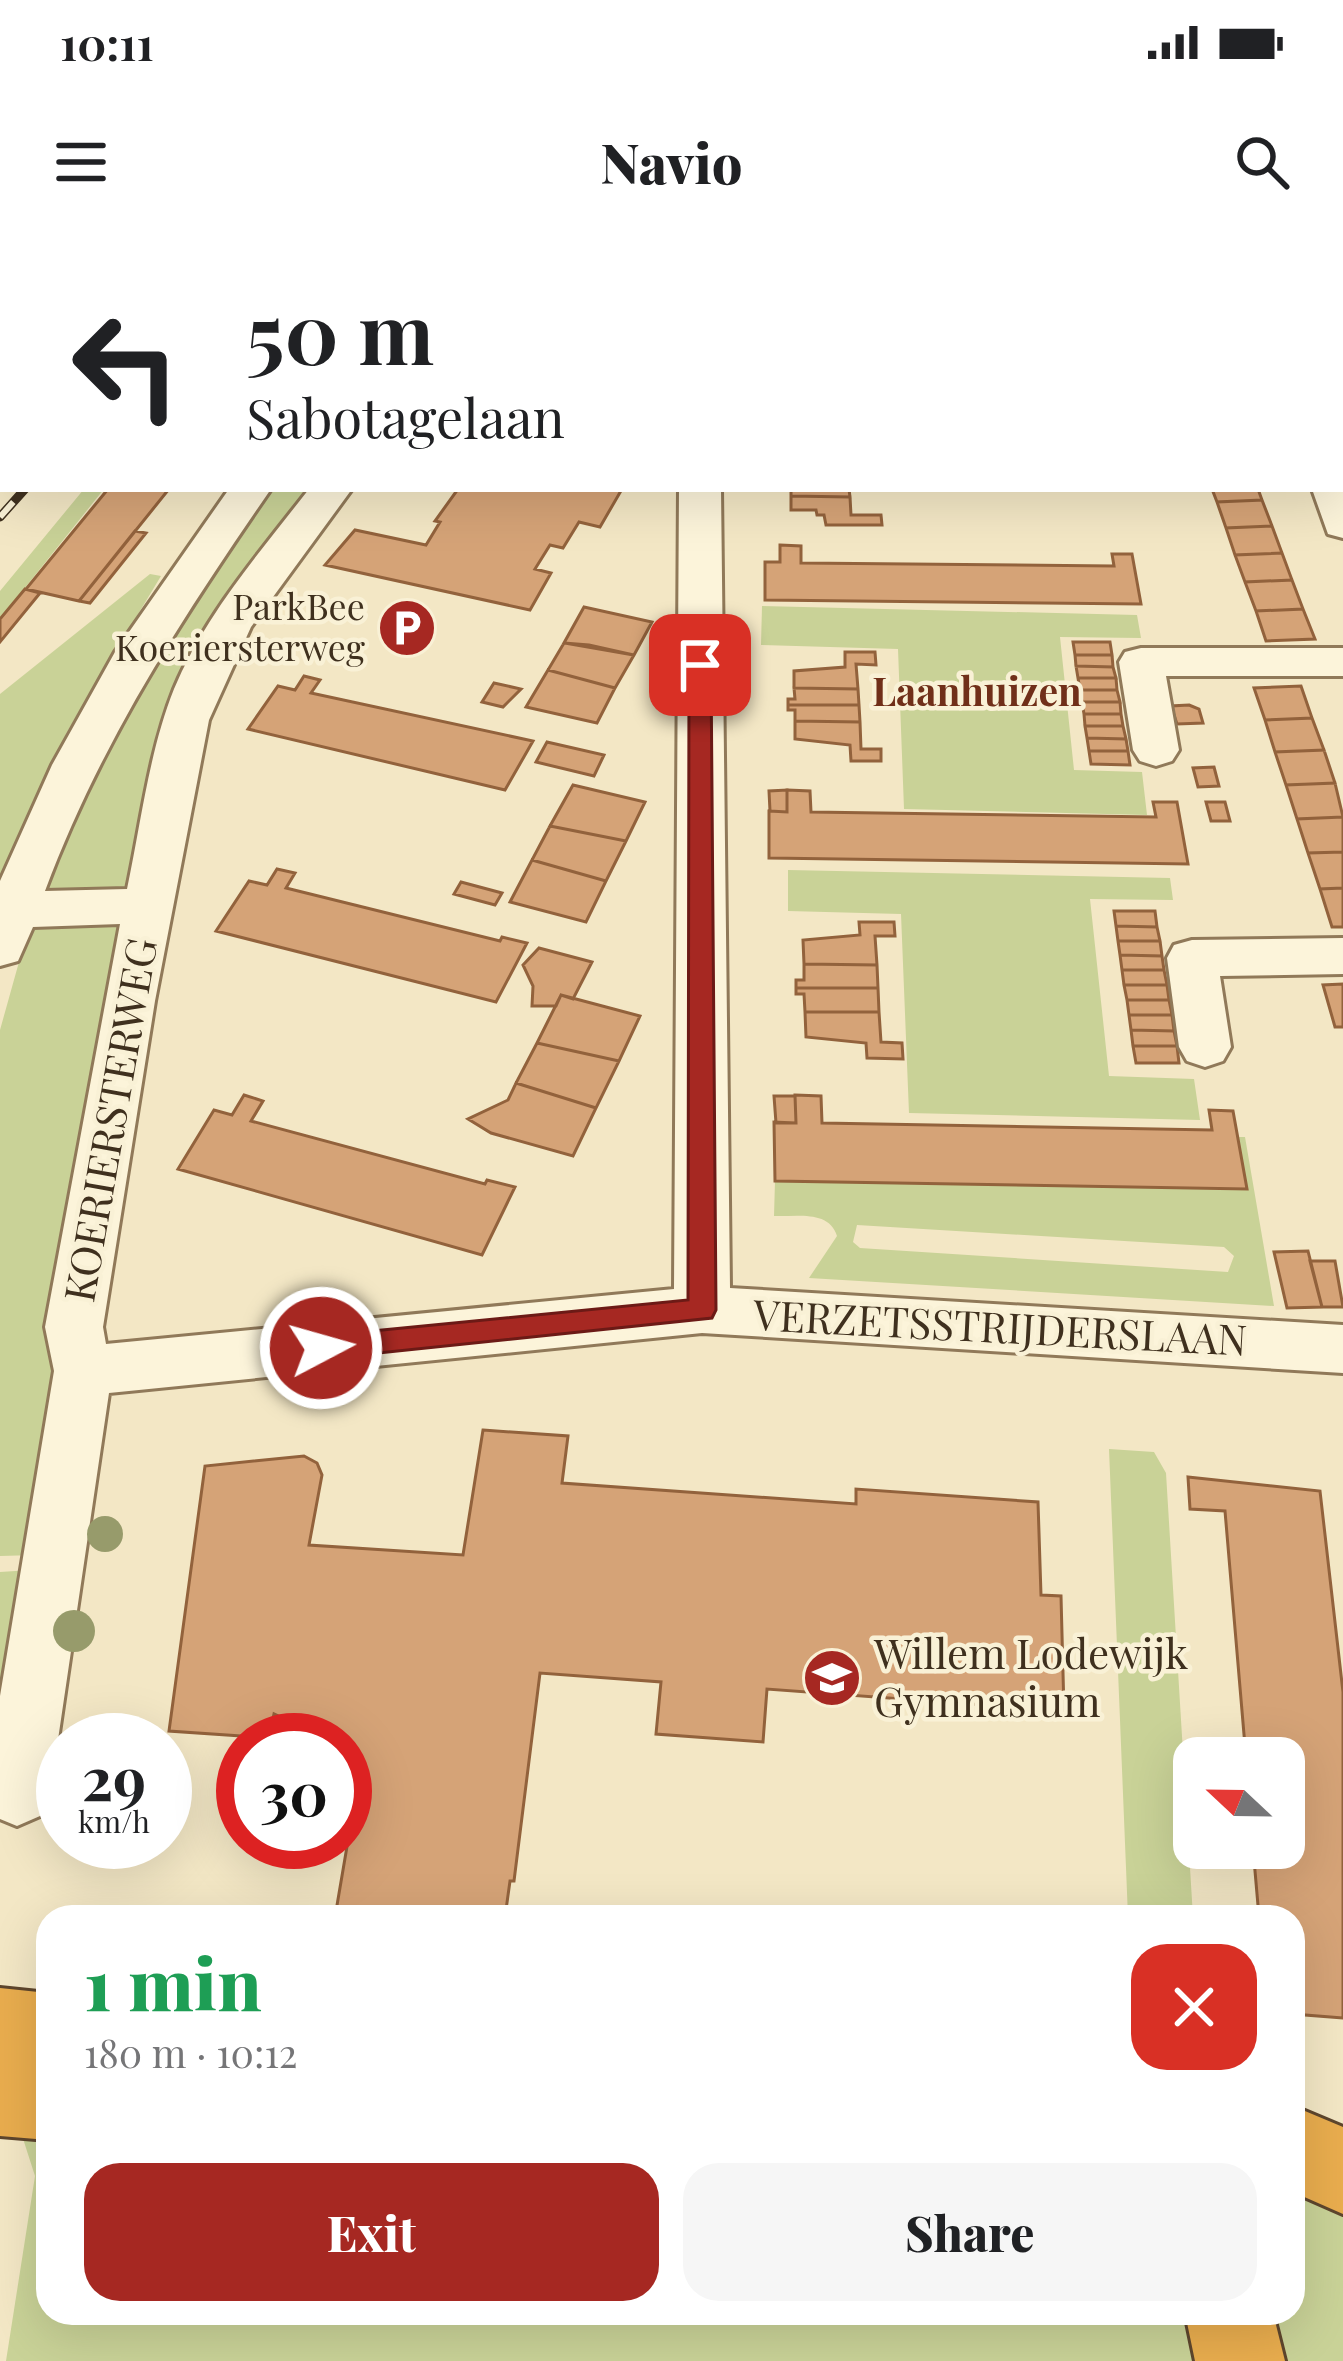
<!DOCTYPE html>
<html lang="en">
<head>
<meta charset="utf-8">
<style>
  :root { --surface:#fff; --page:#f6f6f6; --text:#202124; --muted:#757577; --accent:#a62822 }
  body { margin:0; font-family:"Playfair Display",serif; background:var(--page); color:var(--text); height:100vh; display:flex; flex-direction:column; font-size:45px; white-space:nowrap }
  * { box-sizing:border-box; margin:0 }
  p { font-size:39px; color:var(--muted) }
  .icon { flex:none; width:66px; height:66px; fill:none; stroke:currentColor; stroke-width:2; stroke-linecap:round; stroke-linejoin:round }
  .map { position:relative; flex:1; overflow:hidden }
  .sheet { position:absolute; left:36px; top:1665px; width:1269px; height:420px; display:flex; flex-direction:column; background:var(--surface); border-radius:36px; box-shadow:0 12px 48px #0002 }
  .sheet>* { flex:none }
  .hud { position:absolute; left:0px; top:0px; width:1344px; height:252px; box-shadow:0 12px 48px #0002; background:#fff; color:var(--text); overflow:hidden }
  .needle { width:78px; rotate:292deg }
  .buttons { position:absolute; left:1173px; top:1497px; display:grid; gap:24px }
  .buttons a { display:grid; place-items:center; width:132px; height:132px; border-radius:24px; background:var(--surface); box-shadow:0 12px 48px #0002; font-size:60px }
  .speed { position:absolute; left:36px; top:1473px; display:flex; gap:24px; font-size:60px; font-weight:700; text-align:center }
  .speed>* { display:grid; place-content:center; width:156px; height:156px; border-radius:50%; background:var(--surface); box-shadow:0 12px 48px #0002; line-height:1 }
  .speed small { font-size:30px; font-weight:400 }
  .speed .limit { border:18px solid #d22; background:#fff; color:#111 }
  .pin { position:absolute; display:grid; place-items:center; width:102px; height:102px; color:#fff; margin:-51px; border-radius:24px; box-shadow:0 6px 18px #0006 }
  .me { position:absolute; width:132px; margin:-66px; rotate:84deg; stroke-linejoin:round; filter:drop-shadow(0 0 9px #0008) }
  .turn { display:flex; align-items:center; gap:42px; height:252px; padding:0 48px; font-size:54px }
  .turn .icon { width:156px; height:156px; stroke-width:2.5 }
  .turn b { display:block; font-size:84px; line-height:102px }
  .round { display:grid; place-items:center; flex:none; width:126px; height:126px; border-radius:36px; background:var(--page) }
  .headline { display:flex; align-items:center; justify-content:space-between; height:204px; padding:0 48px }
  h1 { font-size:72px; font-weight:800; line-height:90px; color:#1e9e55 }
  .action { display:flex; gap:24px; margin-top:auto; padding:24px 48px }
  .action a { flex:1; height:138px; border-radius:36px; background:var(--accent); color:#fff; font-size:48px; font-weight:800; line-height:138px; text-align:center }
  .action a+a { background:var(--page); color:var(--text) }
  .status { display:flex; justify-content:space-between; align-items:center; height:84px; padding:0 60px; background:var(--surface); direction:ltr }
  .status svg { height:33px; fill:currentColor }
  header { display:flex; justify-content:space-between; align-items:center; height:156px; padding:0 48px; background:var(--surface); font-size:54px; font-weight:800 }
  .map>svg:first-child { display:block }
  .green { fill:#c9d297; fill-rule:evenodd }
  .building { fill:#d5a377; stroke:#92623c; stroke-width:3 }
  .lines { fill:none; stroke-linecap:round; stroke-linejoin:round }
  .minor-casing { stroke:#907959; stroke-width:6 }
  .highway-casing { stroke:#5e462d; stroke-width:6 }
  .minor { fill:#fcf4da; fill-rule:evenodd }
  .highway { fill:#e9ad4e; fill-rule:evenodd }
  .rail-casing { stroke:#3f301e; stroke-width:9 }
  .rail { stroke:#f9f1d6; stroke-width:6; stroke-dasharray:20; stroke-linecap:butt }
  .tree { fill:#979b6b }
  .route { fill:#a62822; stroke:#6c1a16; stroke-width:3 }
  .labels { text-anchor:middle; stroke-width:9; stroke-linejoin:round; paint-order:stroke }
  .far-poi-label { font-size:36px; fill:#3f301e; stroke:#f9f1d6; text-anchor:end }
  .far-neighbourhood-label { font-size:39px; font-weight:bold; fill:#702f19; stroke:#f9f1d6 }
  .street-label { font-size:42px; fill:#3f301e; stroke:#f9f1d6 }
  .poi-label { font-size:42px; fill:#3f301e; stroke:#f9f1d6; text-anchor:start }
</style>
</head>
<body>
<div class="status"><b>10:11</b><svg viewBox="0 0 49 12"><path d="M0 12V9h3v3zM5 12V6h3v6zM10 12V3h3v9zM15 12V0h3v12zM26 1h20v11H26zM47 4h2v5h-2z"/></svg></div>
<header><svg class="icon" aria-label="menu" viewBox="0 0 24 24"><path d="M4 6h16M4 12h16M4 18h16"/></svg>Navio<svg class="icon" aria-label="search" viewBox="0 0 24 24"><circle cx="10" cy="10" r="6"/><path d="M15 15l6 6"/></svg></header>
<div class="map">
<svg width="1343" height="2121" viewBox="0 0 1343 2121">
  <rect width="100%" height="100%" fill="#f3e7c5"/>
  <path class="green" d="M84 249H104L0 379V351Z
    M270 249H311L196 405 179 439 127 654 38 661 135 444Z
    M150 334 161 336 67 492 0 643V454Z
    M762 366 1137 375 1141 398 1060 397 1074 530 1142 532 1147 575 904 569 898 409 761 405Z
    M788 630 1170 638 1173 660 1090 659 1109 836 1194 839 1200 880 909 873 901 674 788 671Z
    M31 679H118L124 697 50 1116 61 1139 36 1315 0 1316V790Z
    M1238 897H1245L1274 1066 809 1038 837 996C829 970 797 977 774 976L775 941 1245 949ZM857 985 1224 1007 1234 1016 1228 1032 860 1008 853 1002Z
    M1109 1209 1154 1212 1166 1233 1193 1677H1128Z
    M31 1330 0 1554V1332Z
    M17 1880 48 1881V2073H1187L1197 2121H6L35 1936Z
    M1293 1941 1343 1965V2121H1272L1258 2073H1293Z"/>
  <path class="building" d="M108 249H169L79 361 26 349Z
    M458 249H622L600 287 579 282 563 308 550 305 535 329 551 333 530 370 325 325 355 290 426 305 440 282 435 281Z
    M791 249H849L850 257 791 256Z
    M1212 249H1258L1262 260 1217 262Z
    M791 256 850 257 851 275H881L882 285H826L824 275H817L816 270H791Z
    M1262 260 1272 286 1226 288 1217 262Z
    M1272 286 1282 313 1235 315 1226 288Z
    M135 291 146 293 90 363 79 361Z
    M780 305 801 306V323L1114 326 1112 314H1132L1141 364 765 360V322H780Z
    M1282 313 1292 340 1245 342 1235 315Z
    M1292 340 1303 369 1256 371 1245 342Z
    M25 349 40 353 0 402V379Z
    M584 367 652 382 634 415 564 403Z
    M1303 369 1315 399 1266 401 1256 371Z
    M1073 402H1110L1112 415H1075Z
    M564 403 589 405 634 415 615 448 548 430Z
    M845 412H875L876 425 856 424 858 449 794 448V431L845 427Z
    M1075 415H1112L1113 427 1076 426Z
    M1076 426 1113 427 1116 438H1078Z
    M548 430 615 448 597 483 526 467Z
    M304 436 320 440 311 453 533 501 505 550 248 489 278 446 295 450Z
    M1078 438H1116L1117 450H1080Z
    M494 443 521 449 503 467 482 462Z
    M1301 446 1312 478 1265 480 1254 448Z
    M794 448 858 449 859 465H788V459H795Z
    M1080 450H1117L1120 462H1082Z
    M1082 462H1120L1121 474H1084Z
    M788 465H859L860 482 795 481V470H788Z
    M1189 465 1199 469 1203 483 1177 484 1171 466Z
    M1084 474H1121L1123 486H1085Z
    M1312 478 1324 510 1275 512 1265 480Z
    M795 481 860 482 861 509H881V521H851L850 505 795 499Z
    M1085 486H1123L1126 499 1087 498Z
    M1087 498 1126 499 1128 511H1089Z
    M547 502 604 515 594 536 536 522Z
    M1324 510 1335 543 1286 545 1275 512Z
    M1089 511H1128L1130 525 1091 524Z
    M1214 527 1219 546 1198 547 1193 528Z
    M1335 543 1343 577 1297 579 1286 545Z
    M573 545 645 562 626 601 550 586Z
    M787 550 810 551 811 572 1156 577 1153 562H1177L1188 624 769 618V571L787 572Z
    M787 550V572L770 571 769 551Z
    M1206 562H1225L1230 581H1211Z
    M1343 577V612L1308 613 1297 579Z
    M550 586 626 601 606 641 532 620Z
    M1343 612V648L1320 649 1308 613Z
    M532 620 606 641 586 682 510 662Z
    M277 629 295 633 286 648 500 701 502 697 527 703 496 762 216 691 249 641 267 645Z
    M461 642 502 653 495 665 454 654Z
    M1343 648V687H1332L1320 649Z
    M1114 671H1155L1157 687 1116 686Z
    M859 682H894L895 696H875L877 725 804 724 803 700 860 695Z
    M1116 686 1157 687 1160 701H1118Z
    M1118 701H1160L1162 716 1120 715Z
    M539 708 592 722 573 759 561 755 556 766H532L533 746 523 725Z
    M1120 715 1162 716 1164 730H1122Z
    M804 724 877 725 878 748H796V740H804Z
    M1122 730H1164L1167 745H1124Z
    M1343 744V787H1335L1323 745Z
    M1124 745H1167L1169 760H1127Z
    M796 748H878L879 772H805L804 754H796Z
    M561 755 640 776 619 821 537 803Z
    M1127 760H1169L1172 775H1129Z
    M805 772H879L881 802 902 803 903 819 867 818 866 803 806 797Z
    M1129 775H1172L1174 791 1131 790Z
    M1131 790 1174 791 1177 806H1133Z
    M537 803 619 821 596 868 516 843Z
    M1133 806H1177L1179 823H1136Z
    M516 843 596 868 573 916 491 893 468 879 508 860Z
    M244 855 263 861 251 881 485 944 487 940 515 947 482 1015 178 929 214 870 232 875Z
    M795 855 821 856 822 883 1212 890 1209 870 1233 871 1247 949 775 941 774 882 796 883Z
    M795 856 796 883H776L774 856Z
    M1308 1011 1322 1067 1287 1068 1274 1012Z
    M1310 1021H1335L1343 1067H1322Z
    M483 1190 568 1196 562 1243 856 1264V1249L1038 1262 1041 1355 1061 1356 1064 1471 767 1449 763 1502 656 1494 661 1442 540 1433 514 1641H510L505 1677H335L359 1536 345 1531V1500H314L300 1486 274 1474 269 1498 169 1491 205 1226 304 1216 317 1223 322 1235 309 1305 463 1315Z
    M1188 1237 1320 1251 1343 1452V1778L1293 1774V1677H1259L1253 1608H1284V1518H1246L1225 1271 1190 1269Z"/>
  <g class="lines">
    <g class="minor-casing">
      <path id="minor" d="M1244 0H1280L1281 3H1245Z
        M1341 239H1343V298L1328 294 1312 249H1341Z
        M229 249H271C182 378 100 503 45 651L127 649C141 583 149 512 174 449 205 375 260 312 309 249H352L251 387 209 480 155 761 103 1087 106 1104 674 1049 679 249H721L730 1048 1343 1085V1133L702 1093 109 1153 50 1554 40 1576 17 1586 0 1579V1456L54 1131 45 1087 120 684 33 687 18 721 0 726V641L52 525 115 412Z
        M1141 408H1343V436H1166L1179 510 1172 521 1156 526 1140 521 1133 510 1119 422 1125 412Z
        M1343 698V734L1220 736 1231 807 1223 821 1205 827 1187 821 1179 807 1167 718 1174 705 1192 700Z"/>
    </g>
    <g class="highway-casing">
      <path id="highway" d="M0 1748 48 1753V1900L0 1896Z
        M1293 1866 1343 1887V1974L1293 1952Z
        M1185 2073H1273L1285 2121H1195Z"/>
    </g>
    <use href="#minor" class="minor"/>
    <use href="#highway" class="highway"/>
    <g class="rail-casing">
      <path id="rail" d="M0 247 3 243
        M0 277 25 249"/>
    </g>
    <use href="#rail" class="rail"/>
  </g>
  <g class="tree">
    <circle cx="105" cy="1294" r="18"/>
    <circle cx="74" cy="1391" r="21"/>
  </g>
  <path class="route" d="M700 418 711 425 716 1070 712 1078 321 1119 311 1116 307 1108 311 1100 321 1096 688 1060 689 425Z"/>
  <defs>
    <g id="parking-disc" transform="scale(3)"><circle r="9.5" fill="#a62822" stroke="#f9f1d6"/><path d="M-3.5-5.5H1a3.5 3.5 0 0 1 0 7H-1V5.5H-3.5ZM-1-3.4V-.6H.8a1.4 1.4 0 0 0 0-2.8Z" fill="#fff"/></g>
    <g id="school-disc" transform="scale(3)"><circle r="9.5" fill="#a62822" stroke="#f9f1d6"/><path d="M0-5L7-2L0 1L-7-2ZM-4 1L0 2.5L4 1V4Q0 6-4 4Z" fill="#fff"/></g>
  </defs>
  <g fill-rule="evenodd">
    <use href="#parking-disc" x="407" y="388"/>
    <use href="#school-disc" x="832" y="1438"/>
  </g>
  <g class="labels">
    <g class="far-poi-label">
      <text x="365" y="380">ParkBee<tspan x="365" dy="41">Koeriersterweg</tspan></text>
    </g>
    <g class="far-neighbourhood-label">
      <text x="977" y="466">Laanhuizen</text>
    </g>
    <g class="street-label">
      <text transform="translate(111 880) rotate(-80)" y="15">KOERIERSTERWEG</text>
      <text transform="translate(1000 1088) rotate(3)" y="15">VERZETSSTRIJDERSLAAN</text>
    </g>
    <g class="poi-label">
      <text x="874" y="1429">Willem Lodewijk<tspan x="874" dy="48">Gymnasium</tspan></text>
    </g>
  </g>
</svg>
<div class="buttons">
<a><svg class="needle" viewBox="-14 -14 28 28"><path d="M0-13l5 13h-10z" fill="#e53935"/><path d="M0 13l5-13h-10z" fill="#757577"/></svg></a>
</div>
<div class="speed"><div>29<small>km/h</small></div><div class="limit">30</div></div>
<div class="pin" style="left:700px;top:425px;background:#d93025"><svg class="icon" aria-label="arrive" viewBox="0 0 24 24"><path d="M6 21V4h12l-3 4 3 4H6"/></svg></div>
<svg class="me" style="left:321px;top:1108px" viewBox="-20 -20 40 40"><circle r="17" fill="#a62822" stroke="#fff" stroke-width="3"/><path d="M0-11L8 9 0 5-8 9z" fill="#fff"/></svg>
<div class="hud">
<div class="turn"><svg class="icon" aria-label="left" viewBox="0 0 24 24"><path d="M17 20v-9H6M10 6l-5 5 5 5"/></svg><div><b>50 m</b>Sabotagelaan</div></div>
</div>
<section class="sheet">
<div class="headline"><div><h1>1 min</h1><p>180 m · 10:12</p></div><a class="round" style="background:#d93025;color:#fff"><svg class="icon" aria-label="close" viewBox="0 0 24 24"><path d="M6 6l12 12M18 6L6 18"/></svg></a></div>
<div class="action"><a>Exit</a><a>Share</a></div>
</section>
</div>
</body>
</html>
